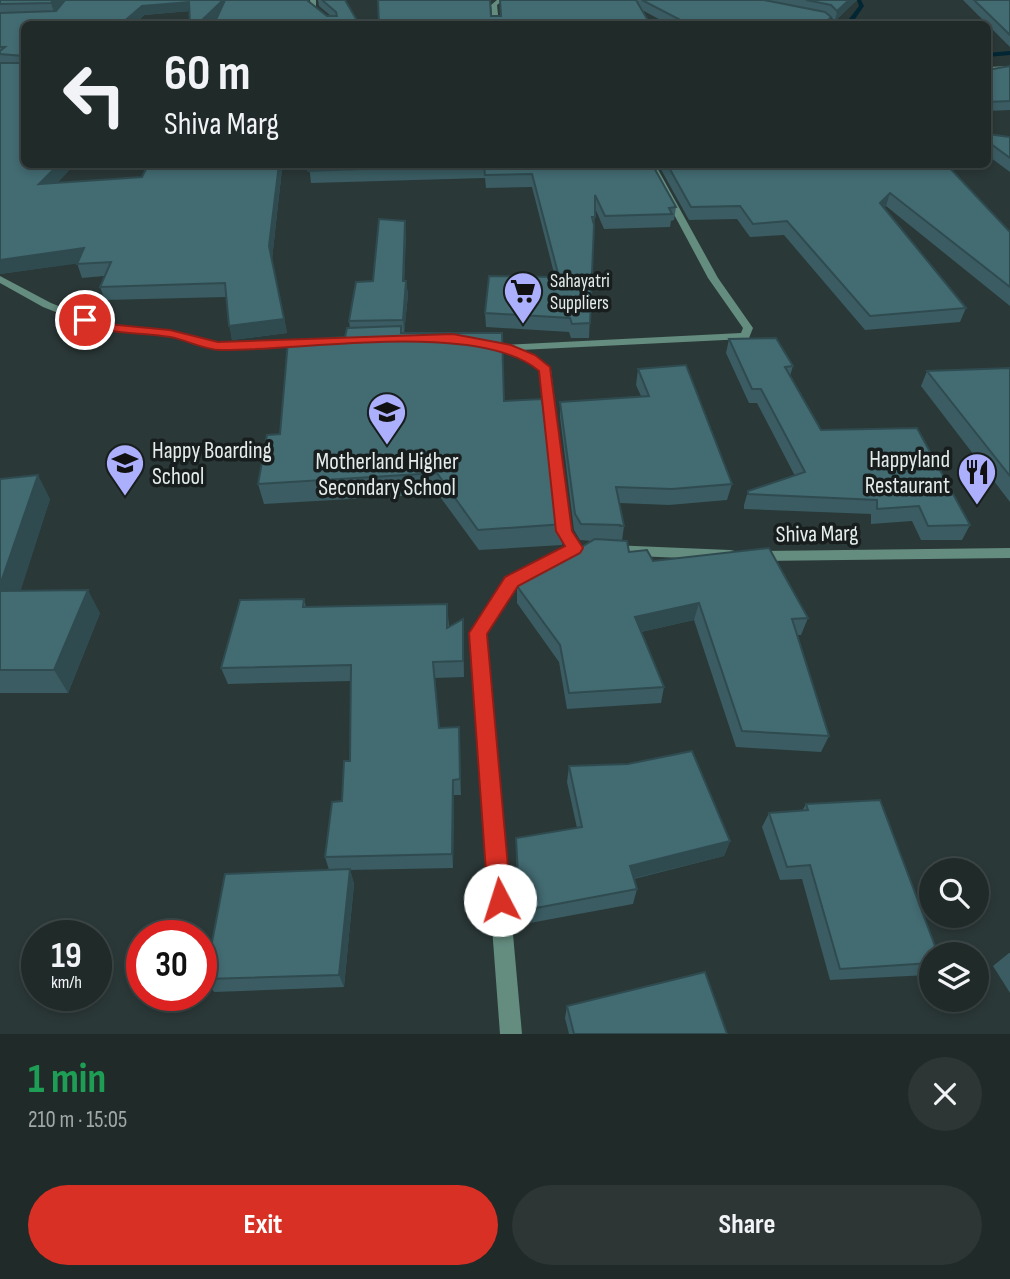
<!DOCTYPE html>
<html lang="en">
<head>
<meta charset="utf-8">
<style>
  :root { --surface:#202a29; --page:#2d3635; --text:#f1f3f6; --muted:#a2a7a8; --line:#3d4646; --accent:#d93025 }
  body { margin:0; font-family:"Sofia Sans Condensed",sans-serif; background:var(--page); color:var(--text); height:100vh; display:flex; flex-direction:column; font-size:26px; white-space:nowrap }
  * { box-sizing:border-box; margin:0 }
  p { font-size:23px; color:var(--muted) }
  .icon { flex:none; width:38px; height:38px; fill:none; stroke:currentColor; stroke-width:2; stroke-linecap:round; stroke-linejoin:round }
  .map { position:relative; height:1034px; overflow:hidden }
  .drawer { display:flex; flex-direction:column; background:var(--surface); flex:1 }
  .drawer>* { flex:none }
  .top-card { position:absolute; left:21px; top:21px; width:970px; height:147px; border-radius:10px; box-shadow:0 4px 10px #0003,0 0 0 2px var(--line); background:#202a29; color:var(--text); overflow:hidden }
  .buttons { position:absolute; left:919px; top:858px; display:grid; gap:14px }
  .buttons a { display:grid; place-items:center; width:70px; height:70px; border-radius:50%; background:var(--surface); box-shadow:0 4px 10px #0003,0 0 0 2px var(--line); font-size:35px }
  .speed { position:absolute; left:21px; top:920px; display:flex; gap:14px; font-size:35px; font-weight:700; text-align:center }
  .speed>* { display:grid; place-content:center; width:91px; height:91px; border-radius:50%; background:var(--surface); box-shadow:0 4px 10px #0003,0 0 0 2px var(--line); line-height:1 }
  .speed small { font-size:18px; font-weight:400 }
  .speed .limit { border:10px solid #d22; background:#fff; color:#111 }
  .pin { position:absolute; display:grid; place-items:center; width:60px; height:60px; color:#fff; margin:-30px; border:4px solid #fff; border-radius:50%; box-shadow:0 2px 7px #0007 }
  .me { position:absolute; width:77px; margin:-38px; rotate:355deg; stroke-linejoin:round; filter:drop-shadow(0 0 5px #0008) }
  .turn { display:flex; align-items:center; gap:24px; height:147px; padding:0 28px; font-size:32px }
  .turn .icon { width:91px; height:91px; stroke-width:2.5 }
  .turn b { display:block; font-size:49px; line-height:60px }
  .round { display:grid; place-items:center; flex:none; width:74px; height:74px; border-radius:37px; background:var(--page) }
  .headline { display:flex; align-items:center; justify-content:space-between; height:119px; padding:0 28px }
  h1 { font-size:42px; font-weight:700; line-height:52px; color:#1e9e55 }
  .action { display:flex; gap:14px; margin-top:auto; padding:14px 28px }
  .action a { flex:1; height:80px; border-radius:42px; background:var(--accent); color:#fff; font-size:28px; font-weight:700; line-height:80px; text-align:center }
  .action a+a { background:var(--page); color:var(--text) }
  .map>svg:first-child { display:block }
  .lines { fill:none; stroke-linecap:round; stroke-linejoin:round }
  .stream { fill:#022634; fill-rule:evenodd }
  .minor { fill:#648c7f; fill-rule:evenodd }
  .wall { fill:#3a5c62 }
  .shaded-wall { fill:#2f4b50 }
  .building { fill:#436b72; stroke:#2f4b50; stroke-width:2 }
  .route { fill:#d93025; stroke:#8d1f18; stroke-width:2 }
  .labels { text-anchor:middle; stroke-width:7; stroke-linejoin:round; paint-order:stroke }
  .far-poi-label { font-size:19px; fill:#e4edec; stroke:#181e1d; text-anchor:start }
  .poi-label { font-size:23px; fill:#e4edec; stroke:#181e1d; text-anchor:start }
  .street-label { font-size:23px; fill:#e4edec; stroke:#181e1d }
</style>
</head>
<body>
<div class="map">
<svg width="1010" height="1034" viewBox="0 0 1010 1034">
  <rect width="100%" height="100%" fill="#2a3837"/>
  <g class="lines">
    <path class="stream" d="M857 0H861L864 6 855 19 864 24H859L849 19 859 6Z
      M1010 51V55L987 57V53Z"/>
    <path class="minor" d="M310 0H316V7L336 24H330L311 9Z
      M497 0H503L497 5 499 24H493L491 5Z
      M1010 66V70L987 71V67Z
      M647 164H655L718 278 753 328 749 338 745 339 520 350 535 357 551 370 571 531 581 548 579 552 517 585 486 634 522 1034H500L470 633 507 577 566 546 557 531 539 371 520 358 478 343 484 340 505 345 741 333 743 328 708 278Z
      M0 276 51 303 106 325 170 330 218 343 307 340 313 343 307 346 218 349 170 336 104 331 43 307 0 283Z
      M611 545 730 550 735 551 737 555 735 559 730 560 611 555 606 554 604 550 606 546Z
      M1010 548V558L754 561 749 560 747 556 749 552 754 551Z"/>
  </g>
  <path class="wall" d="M0 0 308 2 327 16H331L319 6 318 0H345L359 24 217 18 210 24H190L189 11 144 15 135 24H24L75 164 57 183 282 169 272 259 287 333 232 340 226 297 105 300 100 287 104 276 82 278 77 263 0 274Z
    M500 0H857L835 21 831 17 830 21 833 24H668L642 10 379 24 490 2 491 16H500Z
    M963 0H1010V47Z
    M1010 66V110L987 111V70Z
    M987 134 1010 137V172L987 155Z
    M309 164H652L676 207 674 220 671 221 670 227 604 229 595 208 589 338H571L569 332 486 327 485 313 555 277 532 187 486 188 485 178 311 183Z
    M658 164H946L1010 232V306L886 206 884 208 966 308 960 322 865 330 784 235 750 237 737 219 689 220Z
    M406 234 404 281H406L408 295 404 333 504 401 556 511 564 524 562 545 479 550 438 494 264 504 258 484 280 434 345 337 350 328 349 321 373 281Z
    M729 339 793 366 790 376 821 430 970 525 962 540H921L912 521 871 524V514L744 509V505L748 491 795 476 757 403H749L726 353Z
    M1010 368V502L921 386 927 371Z
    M638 369 732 484 727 500 669 505 619 503 624 526 622 541 629 552 808 618 801 635H797L829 736 821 752 736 747 694 620 641 632 664 687 661 703 567 709 559 662 517 603V586L593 541 580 540 574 530 560 417V402L641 396 636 385Z
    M0 479 50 499 20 591 100 613 68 693H0Z
    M304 599 306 607 447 604 449 627 463 619 464 677 435 678 439 728 459 727 461 795H454L453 868 350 870 354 884 344 987 214 992 205 979 329 870 325 857 342 801 350 761 351 681 228 684 221 668Z
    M569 766 730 841 724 856 634 879 637 889 633 904 519 925 516 853V838L577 828 567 782Z
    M806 804 931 954V972L928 975 830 980 802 879 780 880 762 827 769 813 802 811Z
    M1009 953H1010V993L993 966Z
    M567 1006 727 1034H569L565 1018Z"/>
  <path class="shaded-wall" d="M53 0H65L54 12 51 3Z
    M223 0H228L229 5 210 24H198Z
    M849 0H857L835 21 837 11Z
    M189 2 191 11 144 15 135 24H121L142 6Z
    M59 164H75L44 197 39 184Z
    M279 164H281L282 169 272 259 287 333 232 340 229 326 269 246Z
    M890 193 886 206 876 216 880 203Z
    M405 221 406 234 404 295 403 281Z
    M84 248 89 262 0 274V260Z
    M406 281 408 295 404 334 403 320Z
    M38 475 50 499 13 615 0 595V585Z
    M88 590 100 613 68 693 54 670Z
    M699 603 694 620 632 634 635 617Z
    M459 727 460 742 461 795 460 779Z
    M453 780 454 795 453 868 452 854Z
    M730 841 724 856 627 880 630 866Z
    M350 869 354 884 344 987 339 975Z"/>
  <path class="building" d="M0 0H53L51 3 0 4Z
    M65 0H223L198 24H190L189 2 142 6 121 24H24V164H59L39 184 142 177 148 165 279 164 269 246 284 319 229 326 225 283 100 287 111 262 77 264 84 248 0 260V63H20L23 56 0 54V51L5 47H0V13L56 11Z
    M225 0H308V1L327 16H337L336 12 322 0H345L359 24H214Z
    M378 0H490L491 16H501L500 0H636L650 24H379Z
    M642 0H764L825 12 831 17 829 19 833 24H688Z
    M806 0H849L837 11 831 5Z
    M974 0H1010V35Z
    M1010 66V101L987 102V70Z
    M987 134 1010 137V158L987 141Z
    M309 164H652L676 207 669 208 672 214 605 216 595 195V217H592L594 225 590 323 572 324 570 318 485 313 489 276 559 277 532 174 485 175 484 165 308 171Z
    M667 164H946L1010 232V287L890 193 880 203 966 308 870 316 787 221 753 224 740 206 691 207Z
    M379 219 405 221 403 281H406L403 320 349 321 356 282 373 281Z
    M401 326V333H502L504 401 542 399 556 511 564 524 478 530 437 473 258 484 267 435 280 434 288 341 345 337 347 328Z
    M776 338 793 366 785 367 821 430 917 428 970 525 928 526 919 506 877 509V500L748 494V491L805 472 761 389H752L729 339Z
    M686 365 732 484 672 489 616 487 624 526H619L621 525 581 524 575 514 560 402 649 396 638 369Z
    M1010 368V476L927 371Z
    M38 475 0 585V479Z
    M595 539 627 541 629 552 647 550 653 561 769 548 808 618 792 619 829 736 742 731 699 603 635 617 664 687 569 693 560 645 517 586Z
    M88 590 54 670H0V591Z
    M304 599 303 607 447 604V628L463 619V661L433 662 439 728 459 727 460 779 453 780 452 854 325 857 332 802 342 801 344 761H350L351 665 221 668 240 600Z
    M692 751 730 841 630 866 637 889 520 911 516 838 582 827 569 766 628 764Z
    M880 800 938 954H931V963L840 969 810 865 787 867 769 813 808 810 806 804Z
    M350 869 339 975 205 979 225 874Z
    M705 972 727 1034H574L567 1006Z"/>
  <path class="route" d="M85 317 107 324 170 330 218 342 453 334 511 345 535 355 550 367 572 531 583 548 580 553 518 586 487 634 511 900 508 909 500 912 492 909 488 900 469 633 505 577 565 546 556 531 539 371C480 320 301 351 221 350 204 350 187 340 170 337 139 332 110 335 81 323V318Z"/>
  <defs>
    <g id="supermarket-pin" transform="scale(2.0125)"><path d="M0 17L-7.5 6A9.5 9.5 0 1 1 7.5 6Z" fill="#acaffb" stroke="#181e1d"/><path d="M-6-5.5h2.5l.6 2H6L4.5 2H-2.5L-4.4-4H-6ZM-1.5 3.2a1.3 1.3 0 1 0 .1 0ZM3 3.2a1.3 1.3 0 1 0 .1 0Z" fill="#111"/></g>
    <g id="school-pin" transform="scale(2.0125)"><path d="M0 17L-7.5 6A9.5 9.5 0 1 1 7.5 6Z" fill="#acaffb" stroke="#181e1d"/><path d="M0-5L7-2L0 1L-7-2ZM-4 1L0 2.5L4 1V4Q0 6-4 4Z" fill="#111"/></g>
    <g id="restaurant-pin" transform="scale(2.0125)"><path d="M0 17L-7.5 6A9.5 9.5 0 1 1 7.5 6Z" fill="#acaffb" stroke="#181e1d"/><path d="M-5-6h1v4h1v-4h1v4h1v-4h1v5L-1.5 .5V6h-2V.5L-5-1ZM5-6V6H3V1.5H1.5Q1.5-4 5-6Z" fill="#111"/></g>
  </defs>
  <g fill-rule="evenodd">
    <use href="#supermarket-pin" x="523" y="291"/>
    <use href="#school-pin" x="387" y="412"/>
    <use href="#school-pin" x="125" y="463"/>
    <use href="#restaurant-pin" x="977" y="472"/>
  </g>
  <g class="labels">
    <g class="far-poi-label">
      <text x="550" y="287">Sahayatri<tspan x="550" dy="22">Suppliers</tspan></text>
    </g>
    <g class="poi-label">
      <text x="152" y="458">Happy Boarding<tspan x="152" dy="26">School</tspan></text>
      <text x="950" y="467" text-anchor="end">Happyland<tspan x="950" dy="26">Restaurant</tspan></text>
      <text x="387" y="469" text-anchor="middle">Motherland Higher<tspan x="387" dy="26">Secondary School</tspan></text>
    </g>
    <g class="street-label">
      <text transform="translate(817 533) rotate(-1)" y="8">Shiva Marg</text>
    </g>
  </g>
</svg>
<div class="buttons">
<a><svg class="icon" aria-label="search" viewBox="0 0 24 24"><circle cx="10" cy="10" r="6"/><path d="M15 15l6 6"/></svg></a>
<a><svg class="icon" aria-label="layers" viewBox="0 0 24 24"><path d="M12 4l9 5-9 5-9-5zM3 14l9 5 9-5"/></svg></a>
</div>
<div class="speed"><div>19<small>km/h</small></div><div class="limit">30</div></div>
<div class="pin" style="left:85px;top:320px;background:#d93025"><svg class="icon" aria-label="arrive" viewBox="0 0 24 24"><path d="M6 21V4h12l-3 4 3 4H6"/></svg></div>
<svg class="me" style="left:500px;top:900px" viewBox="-20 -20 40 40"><circle r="19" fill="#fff"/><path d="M0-13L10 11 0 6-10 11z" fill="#d93025"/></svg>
<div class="top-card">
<div class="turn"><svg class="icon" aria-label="left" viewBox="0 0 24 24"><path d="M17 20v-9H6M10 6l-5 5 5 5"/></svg><div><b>60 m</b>Shiva Marg</div></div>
</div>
</div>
<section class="drawer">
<div class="headline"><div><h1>1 min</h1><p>210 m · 15:05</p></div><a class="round"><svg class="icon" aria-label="close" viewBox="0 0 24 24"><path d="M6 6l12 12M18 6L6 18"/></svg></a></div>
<div class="action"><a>Exit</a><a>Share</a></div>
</section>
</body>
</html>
